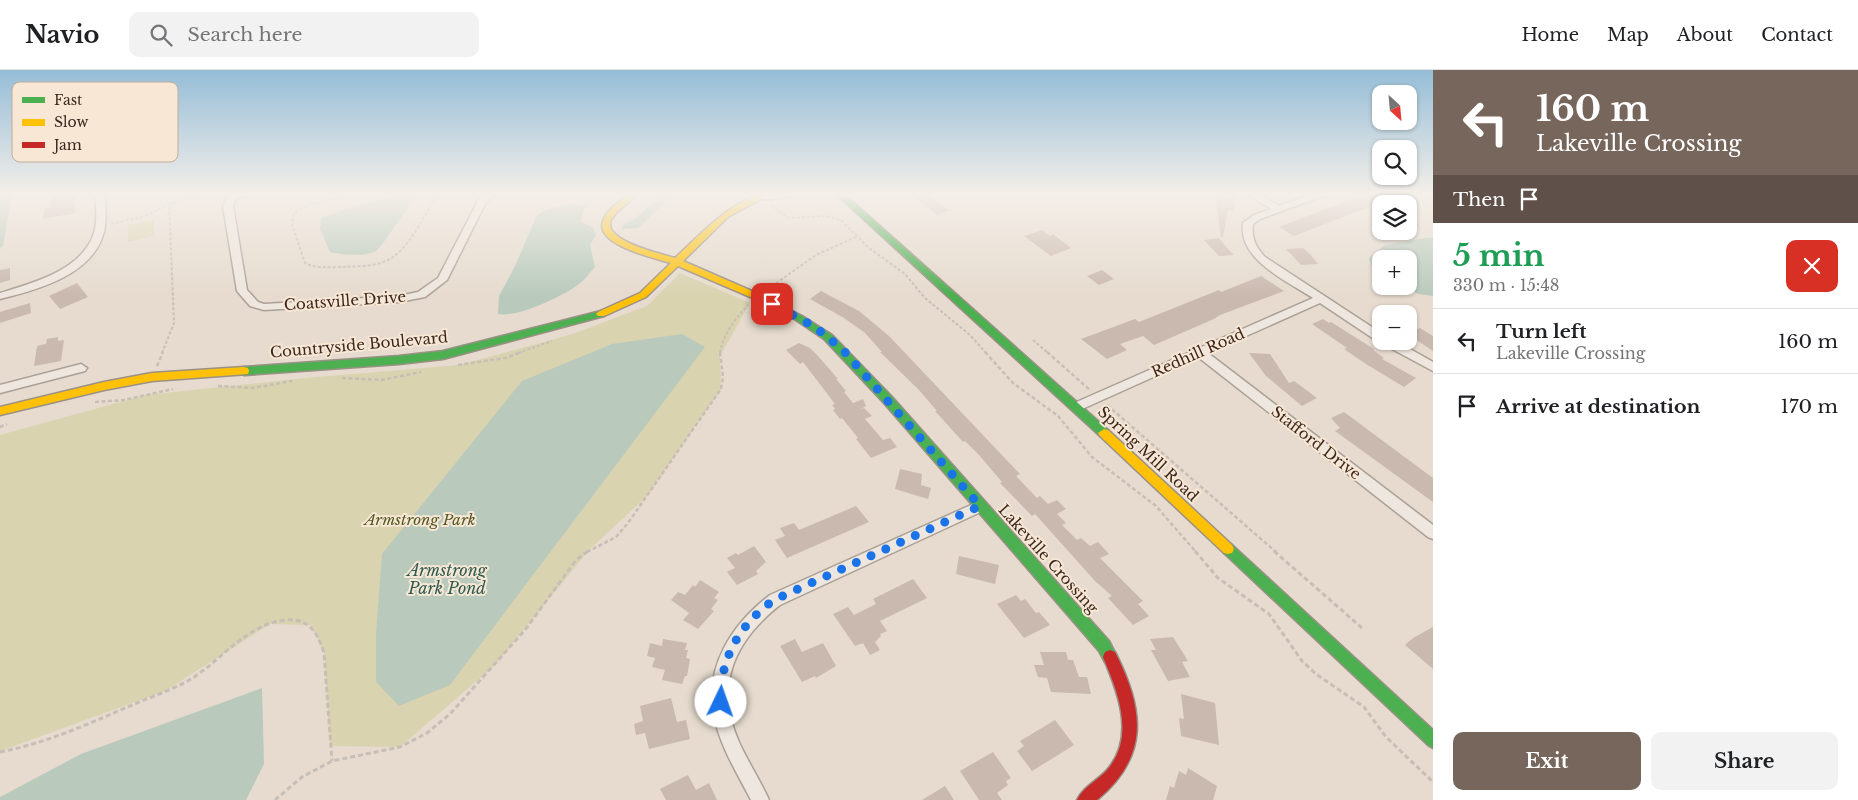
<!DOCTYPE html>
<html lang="en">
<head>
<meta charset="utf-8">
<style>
  :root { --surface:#fff; --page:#f2f2f2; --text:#202124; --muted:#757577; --line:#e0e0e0; --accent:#77665c }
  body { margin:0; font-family:"Libre Baskerville",serif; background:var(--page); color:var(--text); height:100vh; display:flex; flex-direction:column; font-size:19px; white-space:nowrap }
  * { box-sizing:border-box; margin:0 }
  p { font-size:16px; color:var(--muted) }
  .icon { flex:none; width:28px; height:28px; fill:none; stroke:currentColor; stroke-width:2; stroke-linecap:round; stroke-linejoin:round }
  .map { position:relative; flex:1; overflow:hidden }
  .side { display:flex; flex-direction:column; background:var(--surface); width:425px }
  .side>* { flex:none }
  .top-card { background:#77665c; color:#fff; overflow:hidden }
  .needle { width:32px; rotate:154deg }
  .controls { position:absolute; left:1372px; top:15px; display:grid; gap:10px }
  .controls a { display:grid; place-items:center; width:45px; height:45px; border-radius:10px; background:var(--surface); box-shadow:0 1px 4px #0004; font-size:25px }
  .pin { position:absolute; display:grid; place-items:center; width:42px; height:42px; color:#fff; margin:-21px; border-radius:10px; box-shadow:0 2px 8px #0006 }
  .me { position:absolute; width:55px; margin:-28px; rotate:3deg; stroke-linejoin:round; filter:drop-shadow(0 0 4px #0008) }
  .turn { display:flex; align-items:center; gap:18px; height:105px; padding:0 20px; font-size:22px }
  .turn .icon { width:65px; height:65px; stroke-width:2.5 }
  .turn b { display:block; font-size:35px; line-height:42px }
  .then { display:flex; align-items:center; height:48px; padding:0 20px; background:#0003; gap:10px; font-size:19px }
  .round { display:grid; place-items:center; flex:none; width:52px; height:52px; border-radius:10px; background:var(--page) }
  .overview { display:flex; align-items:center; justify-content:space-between; height:85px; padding:0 20px }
  h1 { font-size:30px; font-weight:700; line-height:38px; color:#1e9e55 }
  .button { display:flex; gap:10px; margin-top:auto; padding:10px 20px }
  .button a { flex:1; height:58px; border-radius:10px; background:var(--accent); color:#fff; font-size:20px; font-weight:700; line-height:58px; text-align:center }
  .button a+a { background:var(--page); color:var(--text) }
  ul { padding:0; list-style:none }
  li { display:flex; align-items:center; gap:15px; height:65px; padding:0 20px; border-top:1px solid var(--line) }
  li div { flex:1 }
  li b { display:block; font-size:19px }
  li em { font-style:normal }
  header { display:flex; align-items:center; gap:30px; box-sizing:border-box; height:70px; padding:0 25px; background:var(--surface); border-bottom:1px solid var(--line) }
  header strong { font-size:24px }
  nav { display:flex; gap:28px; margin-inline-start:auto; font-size:18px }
  .search { width:350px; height:45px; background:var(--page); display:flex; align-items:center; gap:12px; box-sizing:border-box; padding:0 18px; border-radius:10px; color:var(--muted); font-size:19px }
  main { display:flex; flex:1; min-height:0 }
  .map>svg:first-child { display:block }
  .green { fill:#d9d3b0 }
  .water { fill:#b9cabd }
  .building { fill:#cab9af }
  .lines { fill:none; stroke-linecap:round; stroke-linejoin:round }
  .street-casing { stroke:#aba096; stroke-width:3 }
  .fast-casing { stroke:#9b9086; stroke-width:3 }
  .slow-casing { stroke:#9b9086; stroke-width:3 }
  .jam-casing { stroke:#9b9086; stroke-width:3 }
  .path-far2 { stroke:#c7beb6; stroke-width:2; stroke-dasharray:3 2; stroke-linecap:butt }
  .path-far1 { stroke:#c7beb6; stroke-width:2.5; stroke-dasharray:4 2.5; stroke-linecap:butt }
  .path { stroke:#c7beb6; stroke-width:3; stroke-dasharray:5 3; stroke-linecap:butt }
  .street { fill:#eee7df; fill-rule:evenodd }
  .fast { fill:#4caf50; fill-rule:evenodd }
  .slow { fill:#ffc107; fill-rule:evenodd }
  .jam { fill:#c62828; fill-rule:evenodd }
  .route { stroke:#1a73e8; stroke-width:9; stroke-dasharray:0 16.2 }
  .labels { text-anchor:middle; stroke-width:4; stroke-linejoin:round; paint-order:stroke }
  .street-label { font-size:15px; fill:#3b271e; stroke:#f7e7d4 }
  .park-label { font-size:15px; font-style:italic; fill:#535824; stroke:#f7e7d4 }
  .water-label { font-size:16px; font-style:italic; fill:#2d5b51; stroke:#f7e7d4 }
  .key { fill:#f7e7d4; stroke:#bfad9d; stroke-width:1 }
  .key-label { font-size:14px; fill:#3b271e }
</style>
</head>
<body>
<header>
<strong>Navio</strong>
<div class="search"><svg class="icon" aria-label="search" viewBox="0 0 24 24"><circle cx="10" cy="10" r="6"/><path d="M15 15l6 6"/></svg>Search here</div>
<nav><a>Home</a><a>Map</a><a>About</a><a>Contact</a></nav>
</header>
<main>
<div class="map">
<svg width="1433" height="730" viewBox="0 0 1433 730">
  <rect width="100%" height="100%" fill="#e6dbce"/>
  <path class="green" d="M154 150V166L128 172V155Z
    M680 203 750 233 720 286 721 319 647 426 589 480 495 595 400 677 330 676 324 583 311 555 270 554 165 621 0 681V365L146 325 306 308 459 295 573 264 647 236Z"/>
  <path class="water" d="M0 123H12L3 176 0 179Z
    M665 123H675L638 158 622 159 624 154 633 150Z
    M402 125 411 127 413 131C406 139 382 177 376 181 364 187 342 185 330 182 326 175 324 164 320 160L321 148 351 137Z
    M574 133 586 136 580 151 593 158 596 165 590 175 595 197C590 202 585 210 579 214 563 226 518 248 498 244L499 226 515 196 537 145 548 139Z
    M1426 168H1433V226L1419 224 1401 216H1409V189H1381V205L1372 197 1369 188 1385 175Z
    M682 264 705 277 450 615 399 636 376 612V563L382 484 522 311 612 274Z
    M262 618 264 694 246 730H0V727L81 684Z"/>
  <path class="building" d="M52 123H76L75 143 43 149 45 138 50 137Z
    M927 124 949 140 937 145 915 128Z
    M1215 124 1234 127 1236 138H1234V141L1228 140 1223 167H1221Z
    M1391 125 1392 128 1294 166 1279 157 1354 128Z
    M1042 160 1050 166 1053 164 1071 178 1051 186 1024 166Z
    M1219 168 1228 179 1234 185 1219 186 1204 170Z
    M1303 178 1310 184 1318 194 1301 195 1286 179Z
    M10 198V210L0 213V200Z
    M1102 200 1114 209 1099 215 1087 206Z
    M1261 206 1284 221 1220 245 1214 249 1154 275 1143 266 1120 274 1127 280 1107 289 1081 269 1135 249 1139 252 1219 220 1221 222Z
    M77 213 88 227 60 239 49 226Z
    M821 221 859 241 889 266 1020 404 1016 406 1037 428 1040 426 1048 434 1057 430 1066 439 1057 444 1066 453 1062 455 1077 470 1081 468 1090 476 1098 472 1109 484 1100 488 1143 531 1138 534 1149 546 1133 555 1108 528 1112 526 1095 511 1035 444 1032 446 1000 413 1002 412 979 385 965 371 963 372 935 341H937L919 320 880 282H882L865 263 844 248 810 229Z
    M30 233 31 243 0 253V242Z
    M1323 249 1329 253 1331 252 1374 279 1373 280 1384 288 1382 289 1416 308 1404 317 1366 294 1344 279 1347 278 1312 254Z
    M1420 258 1433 266V281L1409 265V263Z
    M58 267V271L64 270 61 291 34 296 37 276 46 274 47 269Z
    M799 273 810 278 818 286 838 309H836L846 321 844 322 853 333 863 329 866 336 859 340 864 338 872 346 865 349 883 370 890 368 897 377 871 388 856 369 858 368 842 348 840 349 833 340 835 339 832 335 835 334 803 292 800 294 786 280Z
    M1249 283 1270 284 1289 313 1294 311 1317 328 1302 336 1266 306Z
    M1344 342 1433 408V432L1335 361 1340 358 1331 348Z
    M900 399 922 404 921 415 931 418 928 429 895 419Z
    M856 436 869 452 787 488 775 470 785 466 780 458 794 453 799 460Z
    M754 476 766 492 756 501 758 504 737 515 727 502 735 498 727 488 736 483 738 485Z
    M959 486 999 495 995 514 956 504Z
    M913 509 927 528 880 551 887 561 880 564 881 566 875 572 880 580 870 585 863 573 855 576 833 544 848 537 854 545 876 534 873 529Z
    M700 510 719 522 714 528 718 530 711 539 714 541 698 559 683 550 689 543 671 530 678 522 685 525 693 515 695 517Z
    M1016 525 1021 531 1025 529 1036 543 1039 542 1050 555 1024 568 997 534Z
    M1433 557V599L1405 575 1413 568Z
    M1173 567 1188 591 1182 592 1190 607 1168 611 1151 580H1156L1150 569Z
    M663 569 687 573 685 580H688L686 588 690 589 687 606H685L682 614 662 610 665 600 652 597 655 588 647 586 650 573 662 576Z
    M795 569 802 582 823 573 836 596 816 608 815 606 802 612 780 576Z
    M1040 582H1066L1068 590H1073L1079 607H1087L1091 624 1051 622 1047 608 1038 607 1034 595H1044Z
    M1181 624 1215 633 1219 675 1181 666 1179 648 1184 649Z
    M671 628 677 652 686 650 690 669 649 679 645 663 636 665 634 654 643 651 640 636Z
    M1055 650 1074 675 1032 701 1017 681 1024 676 1020 671Z
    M993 682 1011 708 1006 711 1008 715 997 723 1002 730H979L960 701Z
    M1188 698 1217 716 1213 730H1166L1170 716 1174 718 1179 701 1186 705Z
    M688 705 696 720 709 713 717 730H666L660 719Z
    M945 716 954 730H922Z"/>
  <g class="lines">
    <g class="street-casing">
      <path id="street" d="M95 123H105C105 136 107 149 104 162 93 205 37 220 0 229V223C33 213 79 201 93 166 98 152 96 137 95 123Z
        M237 123H250L235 130 233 136 247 220 258 232 264 234 399 226 418 222 438 208 479 129 487 123H497L486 132 447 210 425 227 399 232 264 240 250 236 237 221 223 136 228 126Z
        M773 123H796C789 128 763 132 756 127L758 125Z
        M1246 123H1257L1279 136 1315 123H1327L1326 125 1260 149 1253 154C1251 168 1256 177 1265 187L1381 263V271H1396L1433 292V301L1377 271 1320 233 1208 283 1433 455V469L1428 467 1198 287 1080 340 1076 341 1070 337 1072 334 1313 228C1287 211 1238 190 1243 153L1254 145 1271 139Z
        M81 294 87 298 85 301 0 323V315Z
        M980 431 985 432 987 436 985 440 780 535C734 571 714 616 739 672 748 692 760 710 769 730H751C737 703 720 676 714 646 704 597 732 554 770 525Z"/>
    </g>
    <g class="fast-casing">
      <path id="fast" d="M835 123H843L1108 360 1110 363 1108 366H1100Z
        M758 224 802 246 832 265 892 327 1109 571 1117 587 1115 592 1110 594 1105 592 1099 581 884 333 824 269 796 250 755 229V225Z
        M601 241 606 244 604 246 443 289 399 294 244 305 239 301 244 297 399 286 443 281Z
        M1228 474 1232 475 1433 660V678L1428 675 1224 483 1222 479 1224 475Z"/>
    </g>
    <g class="slow-casing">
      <path id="slow" d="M630 123H639C631 132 617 139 611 150 602 171 662 184 675 188 699 166 737 123 772 123L728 147 683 191 761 225V229H755L678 196 646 227 604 246H598L596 244 598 242 640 223 671 193C655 188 594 175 603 151 607 139 622 130 630 123Z
        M244 297 248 298 249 301 248 304 152 311 104 320 0 345V337L104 312 152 303Z
        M1104 359 1108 360 1232 475 1234 479 1232 483 1228 484 1224 483 1100 366 1098 363Z"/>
    </g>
    <g class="jam-casing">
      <path id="jam" d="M1110 580 1115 582C1144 639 1150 686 1097 730H1077C1082 718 1098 710 1107 700 1136 667 1118 622 1103 587L1105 582Z"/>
    </g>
    <path class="path-far2" d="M360 123 309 135 294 143 292 154 305 193C316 199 330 197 343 197 357 196 374 197 388 190 409 180 426 142 438 123
      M771 135 789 148 826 146 841 150 869 178 905 204 925 228 970 265 986 283
      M111 154 145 146 169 134 215 123
      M768 219 816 185 856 167
      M1033 270 1048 283
      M162 283 174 253 169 134
      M518 283 552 271
      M720 283C723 264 735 249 748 235"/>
    <path class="path-far1" d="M985 282 1013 313 1058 346 1092 387 1156 436 1196 482
      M1047 282 1090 320
      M458 295 505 288 522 282
      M157 296 163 282
      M342 308 382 310 421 302
      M218 316 253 318 292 311
      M95 332 124 330 173 319
      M1107 335 1276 482
      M0 357 7 354
      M587 482 616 467 628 453 721 319 723 307 720 282"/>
    <path class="path" d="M1195 481 1218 508 1269 544 1302 591 1316 604 1364 637 1386 667 1433 712
      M1274 481 1362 558
      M0 682C47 673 88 654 132 635 151 627 172 620 191 609 222 590 246 554 286 550 309 548 318 563 324 583L332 691
      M275 730 302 707 332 691 400 677 427 663 450 644 525 560 576 490 588 481"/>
    <use href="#street" class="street"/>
    <use href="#fast" class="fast"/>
    <use href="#slow" class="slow"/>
    <use href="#jam" class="jam"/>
  </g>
  <linearGradient id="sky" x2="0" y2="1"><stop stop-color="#95bdd7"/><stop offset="0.55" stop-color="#f4efe9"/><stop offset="1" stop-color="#f4efe9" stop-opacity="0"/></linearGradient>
  <rect width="1433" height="225" fill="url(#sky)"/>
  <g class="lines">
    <path class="route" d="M721 632C719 589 740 554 774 530L980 436 843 280 815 257 772 234"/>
  </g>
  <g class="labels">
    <g class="street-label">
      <text transform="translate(345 231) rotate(-4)" y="5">Coatsville Drive</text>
      <text transform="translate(359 275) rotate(-5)" y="5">Countryside Boulevard</text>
      <text transform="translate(1198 283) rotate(-24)" y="5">Redhill Road</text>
      <text transform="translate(1316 373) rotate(38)" y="5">Stafford Drive</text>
      <text transform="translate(1148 384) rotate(43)" y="5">Spring Mill Road</text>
      <text transform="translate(1048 489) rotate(48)" y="5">Lakeville Crossing</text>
    </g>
    <g class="park-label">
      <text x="420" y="455">Armstrong Park</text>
    </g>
    <g class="water-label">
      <text x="447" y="506">Armstrong<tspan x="447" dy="18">Park Pond</tspan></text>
    </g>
  </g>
  <rect x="12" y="12" width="166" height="80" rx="8" class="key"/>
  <rect x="22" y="27" width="23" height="6" fill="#4caf50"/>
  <rect x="22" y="49" width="23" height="7" fill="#ffc107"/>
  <rect x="22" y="72" width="23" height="6" fill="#c62828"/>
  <g class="key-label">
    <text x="54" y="35">Fast</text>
    <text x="54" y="57">Slow</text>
    <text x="54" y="80">Jam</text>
  </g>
</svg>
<div class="controls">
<a><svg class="needle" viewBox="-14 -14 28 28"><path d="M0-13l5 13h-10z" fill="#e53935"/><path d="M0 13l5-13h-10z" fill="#757577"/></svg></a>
<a><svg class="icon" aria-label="search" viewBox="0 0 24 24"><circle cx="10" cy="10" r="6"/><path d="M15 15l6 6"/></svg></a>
<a><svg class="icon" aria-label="layers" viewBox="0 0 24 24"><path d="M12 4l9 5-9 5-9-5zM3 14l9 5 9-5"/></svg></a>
<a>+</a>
<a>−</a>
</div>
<div class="pin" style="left:772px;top:234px;background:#d93025"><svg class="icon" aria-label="arrive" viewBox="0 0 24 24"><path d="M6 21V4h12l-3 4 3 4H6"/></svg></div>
<svg class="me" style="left:721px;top:632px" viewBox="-20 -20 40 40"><circle r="19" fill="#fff"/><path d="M0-13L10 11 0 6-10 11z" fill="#1a73e8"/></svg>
</div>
<section class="side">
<div class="top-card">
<div class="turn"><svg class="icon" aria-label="left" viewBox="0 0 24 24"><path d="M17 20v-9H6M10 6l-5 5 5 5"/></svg><div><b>160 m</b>Lakeville Crossing</div></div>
<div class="then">Then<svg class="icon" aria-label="arrive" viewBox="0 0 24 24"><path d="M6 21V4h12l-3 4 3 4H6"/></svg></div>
</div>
<div class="overview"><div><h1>5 min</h1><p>330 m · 15:48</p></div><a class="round" style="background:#d93025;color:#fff"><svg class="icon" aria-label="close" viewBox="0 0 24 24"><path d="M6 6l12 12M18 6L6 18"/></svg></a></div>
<ul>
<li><svg class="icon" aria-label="left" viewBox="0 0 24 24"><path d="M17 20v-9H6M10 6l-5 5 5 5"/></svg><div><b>Turn left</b><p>Lakeville Crossing</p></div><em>160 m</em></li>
<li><svg class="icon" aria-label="arrive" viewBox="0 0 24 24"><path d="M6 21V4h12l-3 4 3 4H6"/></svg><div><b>Arrive at destination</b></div><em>170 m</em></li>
</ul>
<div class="button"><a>Exit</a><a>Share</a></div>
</section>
</main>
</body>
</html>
